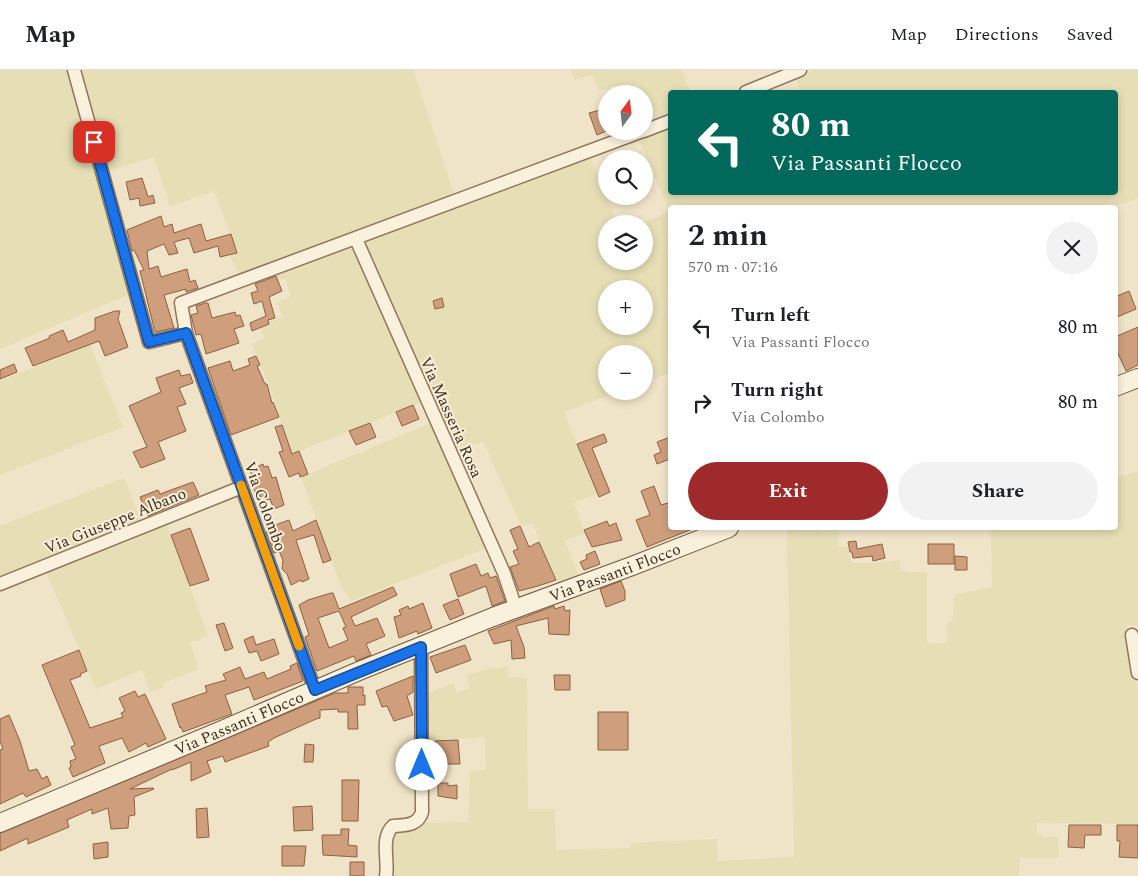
<!DOCTYPE html>
<html lang="en">
<head>
<meta charset="utf-8">
<style>
  :root { --surface:#fff; --page:#f2f2f2; --text:#202124; --muted:#757577; --line:#e0e0e0; --accent:#9e2a2b }
  body { margin:0; font-family:Spectral,serif; background:var(--page); color:var(--text); height:100vh; display:flex; flex-direction:column; font-size:19px; white-space:nowrap }
  * { box-sizing:border-box; margin:0 }
  p { font-size:16px; color:var(--muted) }
  .icon { flex:none; width:28px; height:28px; fill:none; stroke:currentColor; stroke-width:2; stroke-linecap:round; stroke-linejoin:round }
  .map { position:relative; flex:1; overflow:hidden }
  .panel { position:absolute; left:668px; top:135px; width:450px; height:325px; display:flex; flex-direction:column; background:var(--surface); border-radius:5px; box-shadow:0 2px 8px #0003 }
  .panel>* { flex:none }
  .banner { position:absolute; left:668px; top:20px; width:450px; height:105px; border-radius:5px; box-shadow:0 2px 8px #0003; background:#00695c; color:#fff; overflow:hidden }
  .needle { width:32px; rotate:15deg }
  .buttons { position:absolute; left:598px; top:15px; display:grid; gap:10px }
  .buttons a { display:grid; place-items:center; width:55px; height:55px; border-radius:50%; background:var(--surface); box-shadow:0 2px 8px #0003; font-size:25px }
  .pin { position:absolute; display:grid; place-items:center; width:42px; height:42px; color:#fff; margin:-21px; border-radius:10px; box-shadow:0 2px 8px #0006 }
  .me { position:absolute; width:55px; margin:-28px; rotate:0deg; stroke-linejoin:round; filter:drop-shadow(0 0 4px #0008) }
  .turn { display:flex; align-items:center; gap:18px; height:105px; padding:0 20px; font-size:22px }
  .turn .icon { width:65px; height:65px; stroke-width:2.5 }
  .turn b { display:block; font-size:35px; line-height:42px }
  .round { display:grid; place-items:center; flex:none; width:52px; height:52px; border-radius:26px; background:var(--page) }
  .summary { display:flex; align-items:center; justify-content:space-between; height:85px; padding:0 20px }
  h1 { font-size:30px; font-weight:700; line-height:38px }
  .button { display:flex; gap:10px; margin-top:auto; padding:10px 20px }
  .button a { flex:1; height:58px; border-radius:30px; background:var(--accent); color:#fff; font-size:20px; font-weight:700; line-height:58px; text-align:center }
  .button a+a { background:var(--page); color:var(--text) }
  ul { padding:0; list-style:none }
  li { display:flex; align-items:center; gap:15px; height:75px; padding:0 20px }
  li div { flex:1 }
  li b { display:block; font-size:19px }
  li em { font-style:normal }
  header { display:flex; align-items:center; gap:30px; box-sizing:border-box; height:70px; padding:0 25px; background:var(--surface); border-bottom:1px solid var(--line) }
  header strong { font-size:24px }
  nav { display:flex; gap:28px; margin-inline-start:auto; font-size:18px }
  .map>svg:first-child { display:block }
  .farmland { fill:#e6deb5; fill-rule:evenodd }
  .building { fill:#cf9f7d; stroke:#8d5f41; fill-rule:evenodd }
  .lines { fill:none; stroke-linecap:round; stroke-linejoin:round }
  .minor-casing { stroke:#8d765c; stroke-width:15 }
  .secondary-casing { stroke:#6f573f; stroke-width:20 }
  .minor { stroke:#faf1dc; stroke-width:12 }
  .secondary { stroke:#faf1dc; stroke-width:18 }
  .route-casing { stroke:#114b97; stroke-width:12 }
  .route { stroke:#1a73e8; stroke-width:9 }
  .slow { stroke:#f59e0b; stroke-width:9 }
  .labels { text-anchor:middle; stroke-width:4; stroke-linejoin:round; paint-order:stroke }
  .street-label { font-size:16px; fill:#3d2e20; stroke:#f7eed8 }
</style>
</head>
<body>
<header>
<strong>Map</strong>
<nav><a>Map</a><a>Directions</a><a>Saved</a></nav>
</header>
<div class="map">
<svg width="1138" height="806" viewBox="0 0 1138 806">
  <rect width="100%" height="100%" fill="#f0e4c8"/>
  <path class="farmland" d="M0 0H69L90 71 105 138 129 224 0 279Z
    M82 0H413L455 127 240 207 230 185 237 182 214 121 170 136 154 87 108 101Z
    M571 0H682L690 22H670V49L667 50 666 45 644 52V24H616L614 16 599 21 593 5 574 10Z
    M813 0H1138V128L1114 137 670 138V303L644 313V284H606V321H620L564 342 597 424 574 433 585 463 565 471 578 505 577 507 559 515 532 453 522 457 483 372 453 382 363 172 368 169 480 126 591 89 618 154H606V191H644V154H641L666 143 665 141 669 140 639 70 670 58V122H1115V22H801L795 7ZM606 219H644V256H606Z
    M353 178 424 331 292 384 268 314 252 274 264 269 260 258 282 246 277 233 291 226 285 209 279 211 276 203Z
    M90 275 123 357 0 405V311Z
    M433 352 489 477 351 531 340 514 301 407Z
    M1138 402V555H1127L1138 622V754L1037 753V764H1042V767H1058L1059 788H1020L1019 806H394L392 767 394 762 423 755 425 753 468 752 470 701 486 700 485 667 425 671 426 624 453 613 457 622 469 619 467 605 491 598 507 597 509 607 527 608 528 739H555L556 780 630 778 631 773 717 769 718 791 794 787 787 458H822V461L838 458 839 477 848 476 852 493H870L900 490V501L927 503V574L947 573 948 552 953 551 954 525 992 517 991 458H1115V407Z
    M124 408 142 453 0 508V456Z
    M166 452 208 566 190 573 199 599 163 613 164 617 150 622 142 600 96 619 45 499 105 474 108 479 133 470 131 465Z"/>
  <path class="building" d="M604 39 606 46V61L597 65 589 43Z
    M142 108 148 127 153 125 155 133 140 136 139 128 130 130 126 112Z
    M161 146 164 157 172 154 174 163 201 154 206 171 231 164 237 183 220 187 218 176 194 183 189 168 174 172 178 183 169 185 164 174 147 181 149 199 158 196 161 207 187 199 190 212 195 210 198 218 186 222V219L164 225 174 258 155 262 140 201 144 200 134 180 132 181 127 160Z
    M276 206 282 221 269 227 275 248 268 250 269 254 252 261 250 253 266 246 262 231 254 234 251 223 258 221 255 214Z
    M1129 221 1136 239 1117 247 1115 242V227Z
    M442 228 444 237 435 239 433 231Z
    M205 233H208L212 248 235 242 236 246 240 245 244 256 234 259 239 273 206 284 201 264 196 265 191 245 198 243 196 236Z
    M115 241H120L118 249 128 277 105 286 99 271 33 296 25 278 50 268 49 266 63 260 68 272 95 260V248Z
    M1138 257V295L1126 301 1115 277V267Z
    M256 286 260 295 257 296 265 314H267L272 333 273 332 279 347 231 365 208 298 230 291 233 301 250 295 248 289Z
    M14 294 17 302 0 309V300Z
    M179 300 181 306 190 304 193 313 179 318 186 334 177 337 186 361 158 372 165 389 141 398 133 382 147 377 129 336 161 322 156 308Z
    M413 335 419 349 402 356 396 342Z
    M370 353 376 367 356 375 349 361Z
    M282 355 292 384 299 381 308 404 300 407 299 403 289 407 279 382 283 381 275 357Z
    M604 364 607 372 592 378 610 422 599 427 577 374Z
    M670 367V389L657 394 654 385 661 382 657 372Z
    M263 394 264 397 268 396 272 408 276 407 284 435 274 439 270 429 262 431 259 424 256 425 253 416 255 415 250 400Z
    M193 412 199 425 148 446 140 427 158 420 160 424Z
    M654 416 661 435 668 433 670 439V458H695L647 477 636 450 650 445 641 421Z
    M289 450 293 461 316 450 331 490 323 493 314 465 296 470 309 509 302 512 301 510 291 515 287 504 282 499 283 490 279 481 274 483 266 462 269 460 268 458 275 457V455Z
    M607 451 609 456 616 453 622 470 592 477 584 460Z
    M520 456 529 477 539 472 556 510 538 516 519 521 510 497 519 494 513 481 518 479 510 460Z
    M190 458 209 510 190 516 171 465Z
    M856 471 857 479 882 474 885 488 873 491 872 486 853 488 852 482H850L848 472Z
    M928 474H954V494H928Z
    M595 481 600 494 584 500 580 492 587 489 586 485Z
    M955 486 967 487V500H955Z
    M476 494 481 506 488 503 490 508 496 506 505 531 492 536 486 516 458 527 450 504Z
    M621 511 625 521V530L606 537 600 519Z
    M393 517 397 525 351 547 355 556 377 548 385 566 366 574 371 585 356 591 354 586 317 601 305 567 309 565 299 535 308 530 331 523H333L339 539ZM339 541 346 557 343 558 348 570 329 578 318 548Z
    M458 529 464 544 450 550 443 535Z
    M423 533 432 558 418 564 417 561 399 568 394 547 401 545 399 540 408 536 409 539Z
    M554 536 555 539 564 536 565 541 570 540 569 565 549 564 548 548 516 556 524 577 525 588 512 589 511 570 494 574 488 561Z
    M224 553 233 578 225 581 216 555Z
    M253 566 256 575 274 569 279 584 261 591 257 581 249 583 244 570Z
    M465 575 471 590 436 603 430 587Z
    M79 580 87 601 80 604 81 606 70 610 90 658 123 647 121 643 125 641 119 628 135 621 138 627 145 624 166 669 148 677 146 673 129 682 122 668 99 676 105 693 73 707 69 698 71 697 70 691 76 689 71 677 75 675 42 595Z
    M297 593 303 611 254 630 249 617 225 625 232 644 183 662 181 657 180 658 172 634 207 622 205 616 226 610 223 604 240 597 245 609 264 602 267 609 291 599 290 596Z
    M554 605H570V620H555Z
    M413 606V622L407 626 413 645 394 651 387 636 382 637 376 621Z
    M348 617H363V626L365 625V635H357L358 659H348V642H338V639L320 640V648L316 649 274 668 268 672 269 676 225 692 223 686 207 691 211 702 191 711V692L172 700V699L130 719 153 718 154 719 134 727 135 745 129 746 128 758 111 759 108 738 92 744V739L67 750 69 757 28 774V768L0 781V763L335 623H348Z
    M598 642H628V680H598Z
    M9 645 20 671 29 701 37 699 42 709 47 706 51 715 26 727 23 723 0 734V680L3 679 0 671V649Z
    M458 670 460 694H445V691H436L435 671Z
    M305 674 314 675 313 692H304Z
    M342 710H359L358 751H342Z
    M438 713H448V716L457 715V729L438 726Z
    M312 736 313 760 294 761 293 737Z
    M207 738 209 767 197 768 196 739Z
    M1069 755H1101V765H1085L1084 778 1068 777Z
    M1117 755H1138V788L1119 787 1120 771H1117Z
    M341 759H349L348 775 357 776V787L323 785 322 765H341Z
    M108 772V787L94 789 93 774Z
    M282 776H306L304 796H282Z
    M350 792H364V806H350Z"/>
  <g class="lines">
    <g class="minor-casing">
      <path id="minor" d="M74 0 149 272 186 263 315 620
        M746 22 800 0
        M644 61 670 51
        M356 169 504 503 516 539
        M186 263 181 233 643 61
        M0 514 242 417
        M1132 565 1138 603
        M386 806C389 791 380 768 393 756 405 755 418 756 422 742L421 577"/>
    </g>
    <g class="secondary-casing">
      <g id="secondary">
        <path d="M1115 317 1138 308"/>
        <path id="s1" d="M0 753 222 660 359 601 493 547 632 496 729 458"/>
      </g>
    </g>
    <use href="#minor" class="minor"/>
    <use href="#secondary" class="secondary"/>
  </g>
  <g class="lines">
    <g class="route-casing">
      <path id="route" d="M94 72 149 272 186 263 315 620 421 577 422 695"/>
    </g>
    <use href="#route" class="route"/>
    <path class="slow" d="M241 415 299 576"/>
  </g>
  <g class="labels">
    <g class="street-label">
      <text transform="translate(452 347) rotate(66)" y="6">Via Masseria Rosa</text>
      <text transform="translate(266 436) rotate(70)" y="6">Via Colombo</text>
      <text transform="translate(115 450) rotate(-22)" y="6">Via Giuseppe Albano</text>
      <text dy="6" stroke="none"><textPath href="#s1" startOffset="664">Via Passanti Flocco</textPath></text>
      <text dy="6" stroke="none"><textPath href="#s1" startOffset="259">Via Passanti Flocco</textPath></text>
    </g>
  </g>
</svg>
<div class="buttons">
<a><svg class="needle" viewBox="-14 -14 28 28"><path d="M0-13l5 13h-10z" fill="#e53935"/><path d="M0 13l5-13h-10z" fill="#757577"/></svg></a>
<a><svg class="icon" aria-label="search" viewBox="0 0 24 24"><circle cx="10" cy="10" r="6"/><path d="M15 15l6 6"/></svg></a>
<a><svg class="icon" aria-label="layers" viewBox="0 0 24 24"><path d="M12 4l9 5-9 5-9-5zM3 14l9 5 9-5"/></svg></a>
<a>+</a>
<a>−</a>
</div>
<div class="pin" style="left:94px;top:72px;background:#d93025"><svg class="icon" aria-label="arrive" viewBox="0 0 24 24"><path d="M6 21V4h12l-3 4 3 4H6"/></svg></div>
<svg class="me" style="left:422px;top:695px" viewBox="-20 -20 40 40"><circle r="19" fill="#fff"/><path d="M0-13L10 11 0 6-10 11z" fill="#1a73e8"/></svg>
<div class="banner">
<div class="turn"><svg class="icon" aria-label="left" viewBox="0 0 24 24"><path d="M17 20v-9H6M10 6l-5 5 5 5"/></svg><div><b>80 m</b>Via Passanti Flocco</div></div>
</div>
<section class="panel">
<div class="summary"><div><h1>2 min</h1><p>570 m · 07:16</p></div><a class="round"><svg class="icon" aria-label="close" viewBox="0 0 24 24"><path d="M6 6l12 12M18 6L6 18"/></svg></a></div>
<ul>
<li><svg class="icon" aria-label="left" viewBox="0 0 24 24"><path d="M17 20v-9H6M10 6l-5 5 5 5"/></svg><div><b>Turn left</b><p>Via Passanti Flocco</p></div><em>80 m</em></li>
<li><svg class="icon" aria-label="right" viewBox="0 0 24 24"><path d="M7 20v-9h11M14 6l5 5-5 5"/></svg><div><b>Turn right</b><p>Via Colombo</p></div><em>80 m</em></li>
</ul>
<div class="button"><a>Exit</a><a>Share</a></div>
</section>
</div>
</body>
</html>
